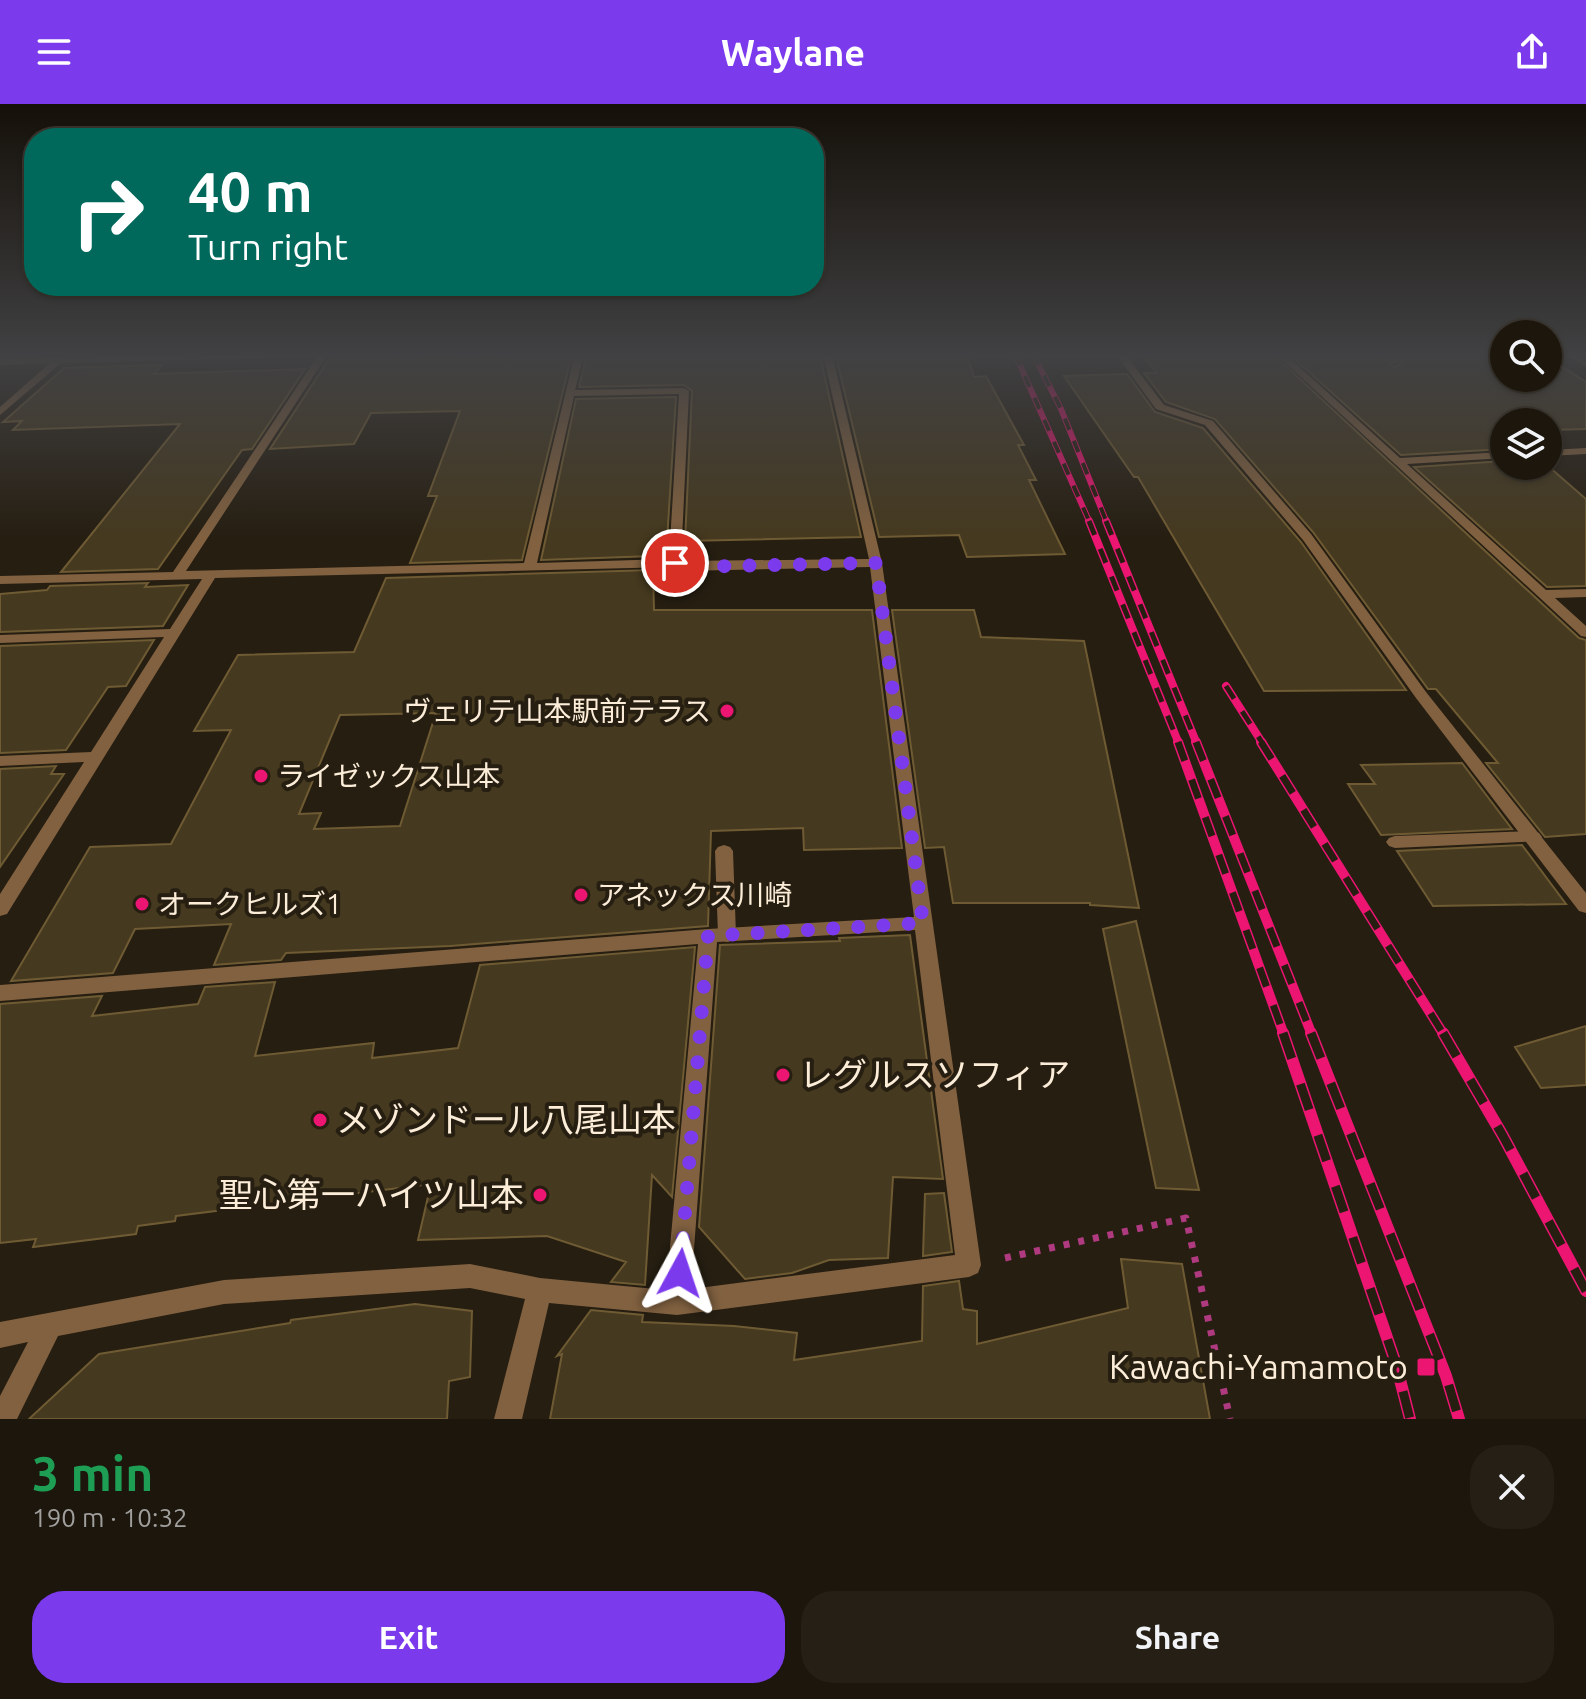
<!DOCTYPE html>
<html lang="en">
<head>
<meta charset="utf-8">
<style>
  :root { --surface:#1c160d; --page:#251f16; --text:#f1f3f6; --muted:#a09f9d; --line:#3a352e; --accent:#7c3aed }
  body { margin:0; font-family:Ubuntu,"Noto Sans JP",sans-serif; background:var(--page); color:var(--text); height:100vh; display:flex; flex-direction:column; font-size:30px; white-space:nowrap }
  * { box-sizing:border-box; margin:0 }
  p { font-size:26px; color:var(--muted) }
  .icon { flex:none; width:44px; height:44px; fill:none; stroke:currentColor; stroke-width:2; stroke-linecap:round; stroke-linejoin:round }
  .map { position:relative; height:1315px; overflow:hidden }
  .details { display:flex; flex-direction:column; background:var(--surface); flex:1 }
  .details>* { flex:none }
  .hud { position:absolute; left:24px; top:24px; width:800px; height:168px; border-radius:32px; box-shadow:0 2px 6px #0004,0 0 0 2px var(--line); background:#00695c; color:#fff; overflow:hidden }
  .buttons { position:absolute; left:1490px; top:216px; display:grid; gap:16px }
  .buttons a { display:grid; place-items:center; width:72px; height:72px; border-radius:50%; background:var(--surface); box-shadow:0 2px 6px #0004,0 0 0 2px var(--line); font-size:40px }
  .pin { position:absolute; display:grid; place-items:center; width:68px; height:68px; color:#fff; margin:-34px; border:4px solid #fff; border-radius:50%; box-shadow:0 2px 8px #0007 }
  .me { position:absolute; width:88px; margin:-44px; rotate:5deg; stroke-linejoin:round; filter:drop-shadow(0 0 6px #0008) }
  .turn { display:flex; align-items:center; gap:28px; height:168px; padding:0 32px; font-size:36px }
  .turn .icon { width:104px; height:104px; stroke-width:2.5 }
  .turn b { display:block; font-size:56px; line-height:68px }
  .round { display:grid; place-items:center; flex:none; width:84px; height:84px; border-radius:32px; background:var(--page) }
  .headline { display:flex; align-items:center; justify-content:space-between; height:136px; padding:0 32px }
  h1 { font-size:48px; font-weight:700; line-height:60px; color:#1e9e55 }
  .primary-button { display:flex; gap:16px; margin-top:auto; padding:16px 32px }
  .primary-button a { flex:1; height:92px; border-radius:32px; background:var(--accent); color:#fff; font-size:32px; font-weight:700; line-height:92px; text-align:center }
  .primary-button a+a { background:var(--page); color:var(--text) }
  header { display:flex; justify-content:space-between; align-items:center; height:104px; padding:0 32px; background:var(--accent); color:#fff; font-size:36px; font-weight:700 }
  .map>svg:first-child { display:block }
  .building { fill:#45391f; stroke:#6f5b33; stroke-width:2; fill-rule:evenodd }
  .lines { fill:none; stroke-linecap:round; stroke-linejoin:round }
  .path { stroke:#af3a7f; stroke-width:7; stroke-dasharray:6 9; stroke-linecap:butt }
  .service { fill:#816140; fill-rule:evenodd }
  .minor { fill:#816140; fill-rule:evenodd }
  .rail-far3-casing { stroke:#ec1572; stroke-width:6 }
  .rail-far2-casing { stroke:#ec1572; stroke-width:8 }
  .rail-far1-casing { stroke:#ec1572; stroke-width:10 }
  .rail-casing { stroke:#ec1572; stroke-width:12 }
  .rail-far3 { stroke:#261e11; stroke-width:4; stroke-dasharray:12; stroke-linecap:butt }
  .rail-far2 { stroke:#261e11; stroke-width:5; stroke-dasharray:15; stroke-linecap:butt }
  .rail-far1 { stroke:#261e11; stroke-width:7; stroke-dasharray:20; stroke-linecap:butt }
  .rail { stroke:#261e11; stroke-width:9; stroke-dasharray:27; stroke-linecap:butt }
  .route { stroke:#7c3aed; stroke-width:14; stroke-dasharray:0 25.2 }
  .poi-dot { fill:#ec1572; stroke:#261e11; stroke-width:3 }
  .labels { text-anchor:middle; stroke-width:8; stroke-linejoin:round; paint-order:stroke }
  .poi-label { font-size:28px; fill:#fcedd9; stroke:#261e11; text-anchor:start }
  .near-poi-label { font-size:34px; fill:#fcedd9; stroke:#261e11; text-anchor:start }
</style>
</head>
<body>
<header><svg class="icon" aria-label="menu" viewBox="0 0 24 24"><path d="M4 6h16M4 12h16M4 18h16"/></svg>Waylane<svg class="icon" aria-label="share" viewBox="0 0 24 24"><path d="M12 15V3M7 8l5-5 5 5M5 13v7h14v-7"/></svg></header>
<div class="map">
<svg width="1586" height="1315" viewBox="0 0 1586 1315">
  <rect width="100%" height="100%" fill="#261e11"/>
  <path class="building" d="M524 250H572L522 456 410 459 437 392H428L460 307 371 309 354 340 270 345 331 252 400 251 398 256 522 253Z
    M587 250 820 252 861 433 685 437 692 287 684 281 579 283Z
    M1142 250H1273L1579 534 1586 536V730L1545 733 1486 659H1498L1436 585H1428L1313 428 1215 315 1166 298 1144 269H1157Z
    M1289 250H1379L1394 263 1404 258 1396 250H1504V274H1548V254L1586 278V325L1548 326V318H1504V345L1401 351Z
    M836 252H967L974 273 986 272 1024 341H1018L1036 376H1029L1065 450 967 453 959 431 879 433Z
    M162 261 154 270 305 265 252 345 242 346 158 465 61 468 180 320 13 326 22 317 3 318 64 264Z
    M1127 270 1155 308 1203 324 1301 438 1406 586 1264 587 1138 373H1134L1064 272Z
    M676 293 667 437 653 438V452L541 456 576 295Z
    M1504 357V362H1548L1586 395V482L1547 483 1414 363Z
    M653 466 654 506H872L902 744 804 746 803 724 711 727 708 822 450 842 286 849 281 856 214 861 231 820 135 825 113 869 11 877 90 743 171 740 231 626 194 627 238 551 354 548 386 474ZM436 609 400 722 314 725 321 709 299 710 340 611Z
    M148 479 145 483 188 481 163 522 0 528V490L47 486 50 482Z
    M892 506H974L981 533 1084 537 1139 804 1090 801V799H953L944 743 925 744Z
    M154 536 126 582 108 583 66 646 0 649V542Z
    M1462 659 1512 725 1381 731 1348 680H1375L1361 661Z
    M56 662 51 670H64L0 763V665Z
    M1522 741 1566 800 1433 802 1397 747Z
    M1136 817 1199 1086 1156 1084 1103 825Z
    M910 831 943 1075 893 1073 888 1154 829 1156 792 1169 745 1175 699 1123 720 841 840 837 839 834Z
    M695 843 672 1093 652 1071 645 1181 611 1178 626 1158 547 1132 418 1136 431 1080 176 1112 175 1117 138 1122 136 1130 33 1143 36 1135 0 1139V900L102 892 92 912 198 900 205 883 275 878 255 952 374 939 372 954 458 944 480 861Z
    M1586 922V981L1541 984 1515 943Z
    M944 1089 952 1148 923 1152 925 1090Z
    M1121 1155 1182 1160 1210 1315H550L562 1250 557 1252 591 1206 643 1211 642 1218 734 1222 797 1229 794 1256 922 1237 923 1182 959 1177 963 1205 977 1207V1240L1128 1204Z
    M415 1200 472 1207 470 1273 449 1277 447 1315H29L99 1250 290 1219 291 1216Z"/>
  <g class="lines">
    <path class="path" d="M1005 1154 1186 1114 1230 1315"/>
    <path class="service" d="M1382 250H1392L1401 258 1393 260Z
      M1533 727 1539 729 1542 733 1539 737 1395 744 1389 742 1386 738 1389 734 1395 732Z
      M724 741 730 743 733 747 736 831 734 836 727 838 720 836 718 831 715 747 718 743Z"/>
    <path class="minor" d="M197 250H295L290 253 61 259 0 311V303L50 259 0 261V255Z
      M319 250H328L186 467 524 459 575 250H584L575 286 684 284 689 287 681 457 869 455 823 250H832L882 459 981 1161 978 1169 969 1173 677 1211 549 1199 522 1315H494L525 1195 470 1184 224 1200 58 1232 17 1315H0V1292L28 1238 0 1244V1218L224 1176 470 1160 540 1174 666 1186 698 840 0 897V881L708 825 914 813 870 463 682 467 673 463 215 474 7 810 0 812V790L84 658 0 662V652L91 648 164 533 0 539V531L170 525 202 475 0 480V472L173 468ZM679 290 669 455 537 459 574 292ZM915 826 955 1151 691 1185 717 838Z
      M1116 250H1125L1164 301 1213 317 1311 430 1426 588 1586 789V809L1579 807 1416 594 1303 436 1205 321 1156 305Z
      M1276 250H1285L1400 354 1504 348V354L1407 360 1546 486 1586 485V493L1555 494 1586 522V533L1581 532Z
      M1566 250H1577L1586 256V263Z
      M1586 344V350L1548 352V346Z"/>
    <g class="rail-far3-casing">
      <path id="rail-far3" d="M1015 250 1090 419
        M1033 250 1061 305 1107 419"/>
    </g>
    <g class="rail-far2-casing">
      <path id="rail-far2" d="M1089 417 1179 640
        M1106 417 1197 640
        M1226 582 1263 640"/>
    </g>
    <g class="rail-far1-casing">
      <path id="rail-far1" d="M1178 638 1284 931
        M1196 638 1312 931
        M1261 638 1444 931"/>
    </g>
    <g class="rail-casing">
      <path id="rail" d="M1283 929 1396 1260 1410 1315
        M1311 929 1446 1272 1459 1315
        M1443 929 1503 1032 1586 1187"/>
    </g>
    <use href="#rail-far3" class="rail-far3"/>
    <use href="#rail-far2" class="rail-far2"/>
    <use href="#rail-far1" class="rail-far1"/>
    <use href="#rail" class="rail"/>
  </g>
  <linearGradient id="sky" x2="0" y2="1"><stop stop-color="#151009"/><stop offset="0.58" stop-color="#414143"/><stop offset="1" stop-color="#414143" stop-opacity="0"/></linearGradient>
  <rect width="1586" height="434" fill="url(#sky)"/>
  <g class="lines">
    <path class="route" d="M675 459 682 463 876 459 923 819 708 832 680 1169"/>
  </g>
  <g class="poi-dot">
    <circle cx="727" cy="607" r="8"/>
    <circle cx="261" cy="672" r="8"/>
    <circle cx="581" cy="791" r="8"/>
    <circle cx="142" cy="800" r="8"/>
    <circle cx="783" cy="971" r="8"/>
    <circle cx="320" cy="1016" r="8"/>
    <circle cx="540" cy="1091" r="8"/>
    <rect x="1416" y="1253" width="20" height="20" rx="4"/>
  </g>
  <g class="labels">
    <g class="poi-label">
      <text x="711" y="617" text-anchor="end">ヴェリテ山本駅前テラス</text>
      <text x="277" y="682">ライゼックス山本</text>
      <text x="597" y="801">アネックス川崎</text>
      <text x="158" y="810">オークヒルズ1</text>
    </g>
    <g class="near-poi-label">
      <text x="799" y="983">レグルスソフィア</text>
      <text x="336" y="1028">メゾンドール八尾山本</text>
      <text x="524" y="1103" text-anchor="end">聖心第一ハイツ山本</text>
      <text x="1408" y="1275" text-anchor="end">Kawachi-Yamamoto</text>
    </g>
  </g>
</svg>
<div class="buttons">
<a><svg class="icon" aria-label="search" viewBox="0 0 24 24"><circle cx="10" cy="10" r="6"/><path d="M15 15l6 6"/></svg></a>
<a><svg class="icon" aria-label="layers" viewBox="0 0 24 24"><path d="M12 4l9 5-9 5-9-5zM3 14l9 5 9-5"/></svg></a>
</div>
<div class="pin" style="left:675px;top:459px;background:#d93025"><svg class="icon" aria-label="arrive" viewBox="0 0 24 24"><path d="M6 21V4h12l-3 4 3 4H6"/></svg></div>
<svg class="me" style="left:680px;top:1169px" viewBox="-20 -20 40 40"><path d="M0-17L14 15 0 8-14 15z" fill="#7c3aed" stroke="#fff" stroke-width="4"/></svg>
<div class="hud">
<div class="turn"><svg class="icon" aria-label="right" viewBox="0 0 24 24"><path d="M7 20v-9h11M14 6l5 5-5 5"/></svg><div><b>40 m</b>Turn right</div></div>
</div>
</div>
<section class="details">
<div class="headline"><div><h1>3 min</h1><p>190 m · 10:32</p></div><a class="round"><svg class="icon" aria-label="close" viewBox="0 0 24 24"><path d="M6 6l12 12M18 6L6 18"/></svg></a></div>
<div class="primary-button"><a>Exit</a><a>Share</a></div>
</section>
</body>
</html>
